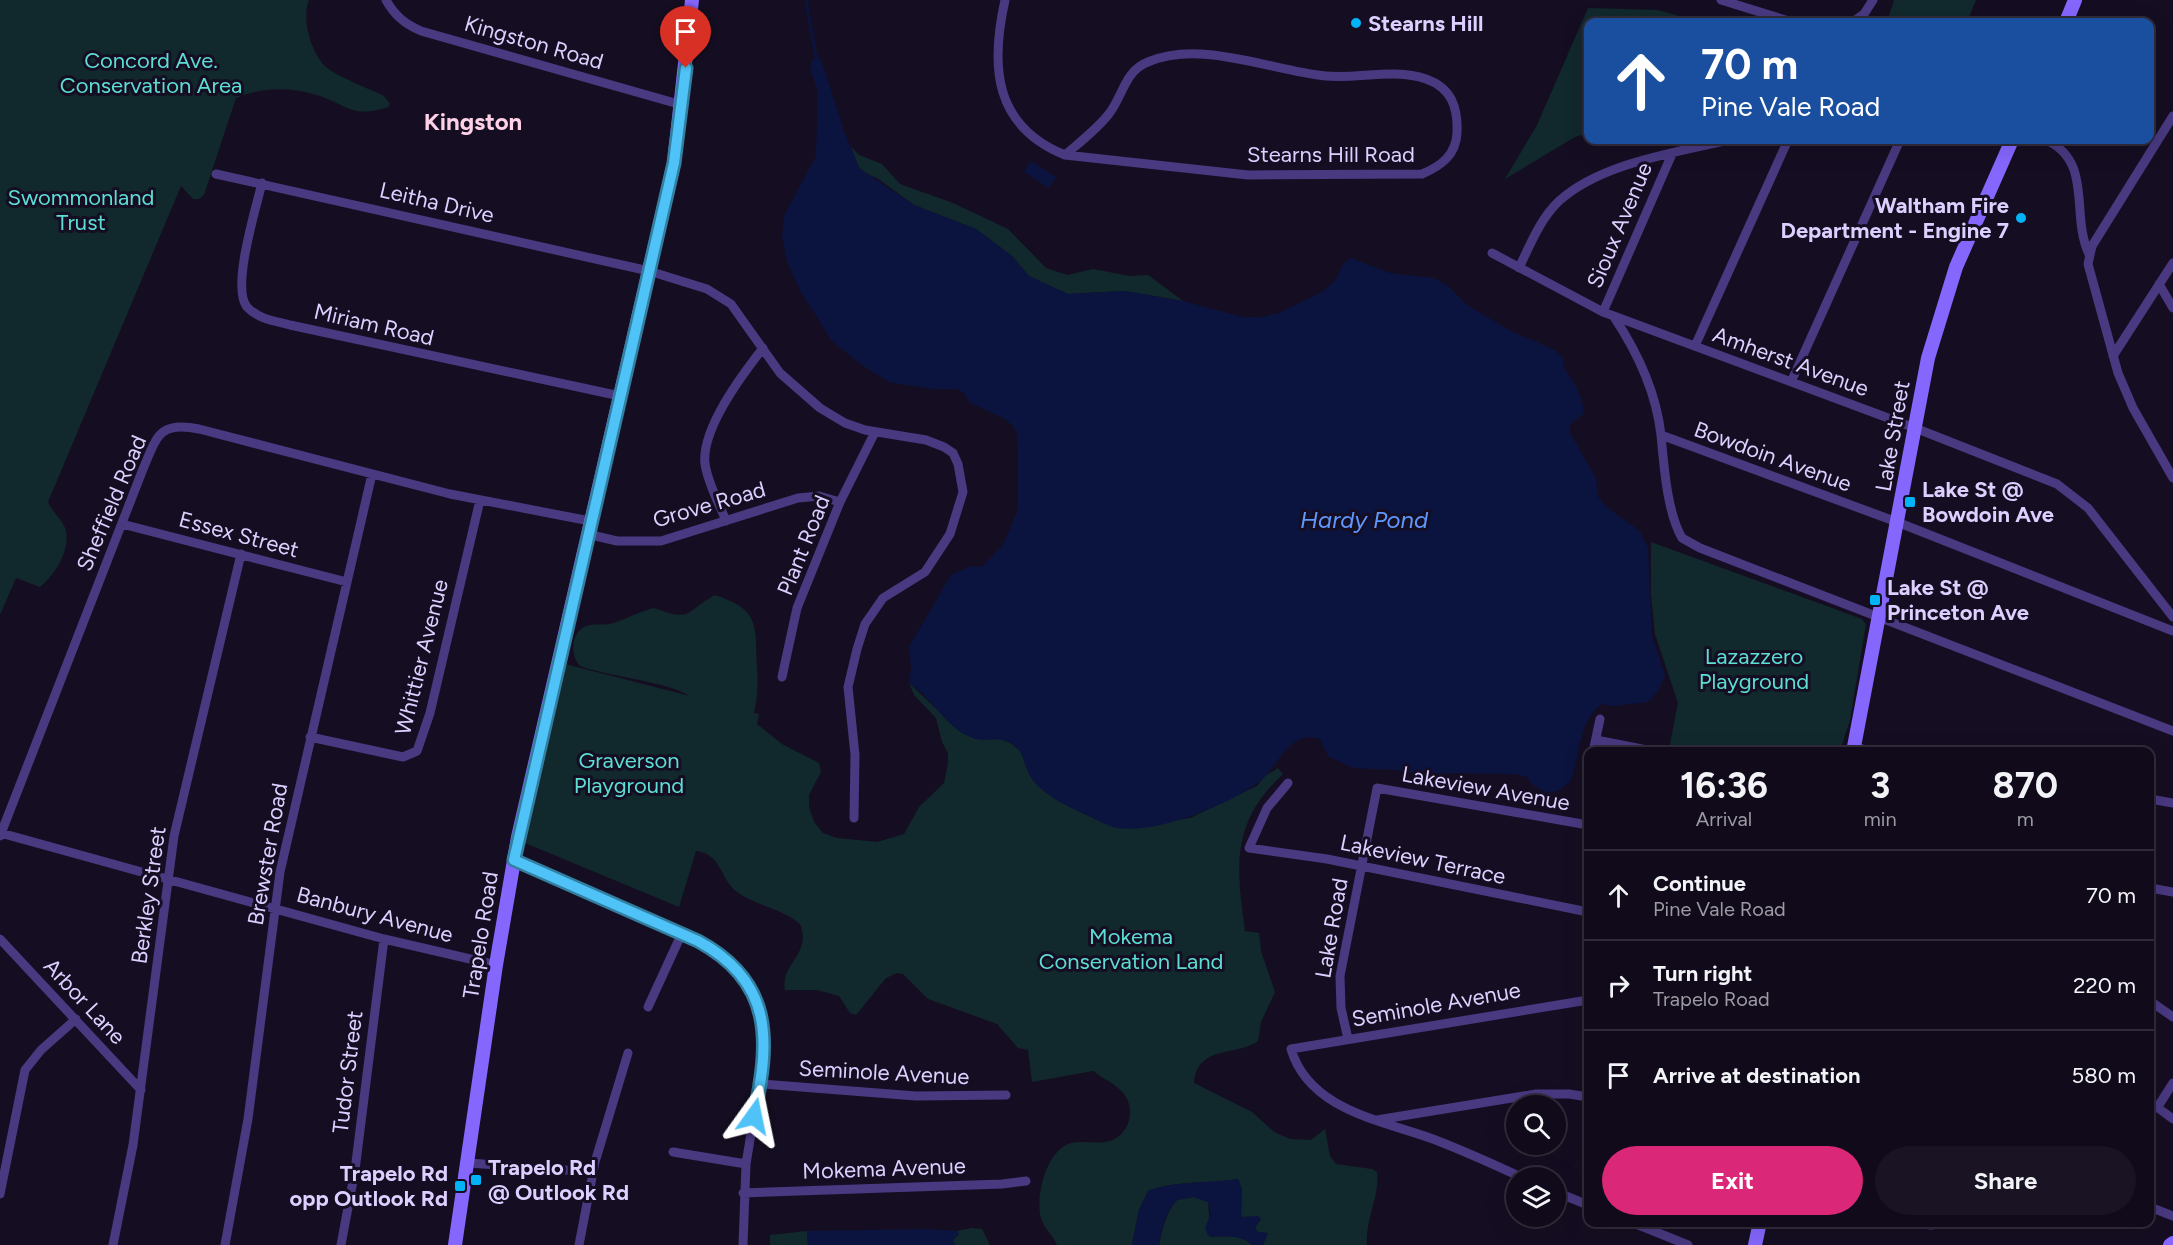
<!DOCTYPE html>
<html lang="en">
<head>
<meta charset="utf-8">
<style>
  :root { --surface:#100a1a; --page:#191323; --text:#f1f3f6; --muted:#9c9aa2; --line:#302b39; --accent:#db2777 }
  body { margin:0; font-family:Figtree,sans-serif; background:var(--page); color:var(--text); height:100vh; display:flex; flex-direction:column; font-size:22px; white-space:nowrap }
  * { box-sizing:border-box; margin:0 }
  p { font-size:20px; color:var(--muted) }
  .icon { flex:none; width:33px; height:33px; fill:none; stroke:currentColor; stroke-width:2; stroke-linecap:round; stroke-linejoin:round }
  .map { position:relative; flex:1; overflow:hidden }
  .side { position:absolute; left:1584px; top:747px; width:570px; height:480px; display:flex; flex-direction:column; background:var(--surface); border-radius:12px; box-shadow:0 6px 24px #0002,0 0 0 2px var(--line) }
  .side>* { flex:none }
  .guide { position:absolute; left:1584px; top:18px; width:570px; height:126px; border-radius:12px; box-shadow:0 6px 24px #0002,0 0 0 2px var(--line); background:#1a4fa0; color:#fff; overflow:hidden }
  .controls { position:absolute; left:1506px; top:1095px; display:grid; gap:12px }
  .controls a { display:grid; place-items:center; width:60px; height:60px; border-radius:50%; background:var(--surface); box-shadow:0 6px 24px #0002,0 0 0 2px var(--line); font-size:30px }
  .pin { position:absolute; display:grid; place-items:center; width:51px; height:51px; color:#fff; margin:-62px -26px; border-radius:50% 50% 50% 0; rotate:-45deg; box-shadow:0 0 6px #0007 }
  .pin .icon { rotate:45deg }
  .me { position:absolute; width:66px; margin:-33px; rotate:12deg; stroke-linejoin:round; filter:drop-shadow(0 0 4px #0008) }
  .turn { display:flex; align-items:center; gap:21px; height:126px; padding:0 18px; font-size:27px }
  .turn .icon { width:78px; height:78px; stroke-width:2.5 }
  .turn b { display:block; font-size:42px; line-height:51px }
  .eta { display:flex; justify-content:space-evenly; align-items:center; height:102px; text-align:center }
  .eta b { font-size:36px; font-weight:700; line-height:42px }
  .primary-button { display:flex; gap:12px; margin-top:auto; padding:12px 18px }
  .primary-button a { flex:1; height:69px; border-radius:36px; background:var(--accent); color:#fff; font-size:24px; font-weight:700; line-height:69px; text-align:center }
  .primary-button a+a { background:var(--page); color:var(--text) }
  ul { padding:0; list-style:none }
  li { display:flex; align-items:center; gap:18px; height:90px; padding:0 18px; border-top:2px solid var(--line) }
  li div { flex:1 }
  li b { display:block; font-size:22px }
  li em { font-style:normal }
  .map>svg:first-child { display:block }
  .green { fill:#11282c }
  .water { fill:#0a143f }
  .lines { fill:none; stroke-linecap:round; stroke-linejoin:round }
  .stream { stroke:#0a143f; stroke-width:3 }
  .street { stroke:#483981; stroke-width:9 }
  .secondary { stroke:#8667fe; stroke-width:14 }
  .route-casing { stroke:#337fa1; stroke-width:15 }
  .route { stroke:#4fc3f7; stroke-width:10 }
  .poi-dot { fill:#02b3f8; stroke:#150e22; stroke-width:2 }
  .labels { text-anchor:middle; stroke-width:6; stroke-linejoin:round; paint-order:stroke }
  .poi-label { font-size:22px; font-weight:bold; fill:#ddcfff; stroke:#150e22; text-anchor:start }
  .street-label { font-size:22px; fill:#ddcfff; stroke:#150e22 }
  .park-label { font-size:22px; fill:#5cded5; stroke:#150e22 }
  .neighbourhood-label { font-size:24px; font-weight:bold; fill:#ffd1e6; stroke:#150e22 }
  .water-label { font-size:24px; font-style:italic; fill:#5e97fe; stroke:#150e22 }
</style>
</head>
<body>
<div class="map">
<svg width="2173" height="1245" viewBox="0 0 2173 1245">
  <rect width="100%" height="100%" fill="#150e22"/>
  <path class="green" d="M0 0H309C301 17 311 53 325 66 335 76 370 89 384 96L390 104 388 107C352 119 348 105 317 95 289 87 263 87 236 98L204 195 199 199H193L181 186 48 502C52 512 64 521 66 531 70 551 55 575 40 587L16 578 0 615Z
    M1894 0H1976L1967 22H1887Z
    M1588 8 1658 10 1700 22H1588V133L1575 137 1505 179 1537 125Z
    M851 147 859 155 882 164 900 184 953 203 1008 229 1046 268 1067 275 1093 269 1130 276 1148 275 1183 301 1125 291 1068 294 1043 283 1029 276 1012 256 976 229 914 205 877 178 866 174 859 168Z
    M1651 542 1862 619 1866 624 1850 720 1840 751 1684 752 1669 749 1678 703 1655 634 1651 594Z
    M715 595C760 610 755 624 757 666 758 684 758 696 754 713L759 714 757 724 782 744 819 763 821 772 809 795V807L814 822 823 833 837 838 877 842 904 834 919 807 944 783 948 763V753L942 742 936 718 914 695 909 683 962 733 976 739 997 737 1012 744 1022 753 1026 767 1042 789 1082 813 1117 828 1190 818 1257 786 1265 776 1278 768 1283 774C1231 822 1236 866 1245 931L1259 933 1261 951 1275 992 1261 1022 1258 1041C1236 1057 1198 1044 1194 1083L1252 1112 1274 1132 1290 1139 1311 1140 1325 1129 1330 1156 1336 1164 1372 1169 1377 1172C1380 1197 1365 1219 1367 1245H1263L1255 1227 1261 1219 1242 1217 1241 1214 1242 1190 1238 1179C1208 1184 1177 1180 1148 1191L1139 1210 1132 1245H1057C1053 1235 1044 1229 1041 1218 1035 1197 1046 1153 1068 1144 1081 1139 1096 1145 1109 1141 1129 1136 1137 1109 1123 1093 1116 1084 1102 1078 1093 1071L1032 1082 1028 1050 1018 1048 997 1024 928 999 903 974 897 973 886 978 856 1015 850 1013 839 996 817 990H785C780 964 812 955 800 924 783 909 756 906 737 892 720 879 721 853 696 851L679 907 525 843 565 664 690 696C661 680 614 678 580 666 570 655 570 633 586 626 595 623 605 626 614 623 628 618 641 611 654 608 693 622 683 613 715 595Z
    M1194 1197 1208 1202 1211 1237C1226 1236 1242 1234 1252 1245H1159C1163 1228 1165 1214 1177 1200Z
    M972 1228 982 1229 990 1245H955L953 1240 959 1234 957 1231Z
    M807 1231 808 1245H770V1235Z"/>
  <path class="water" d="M816 57 821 59 844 131 859 168 914 205 976 229 1012 256 1029 276 1068 294 1125 291 1183 301 1242 317H1261L1279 313 1322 292 1335 281 1343 264 1351 258 1390 273 1433 278 1448 286 1467 305 1509 330 1555 350 1564 359 1563 366C1573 381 1583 395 1584 413L1570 425V433L1596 478 1598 497 1609 509 1640 531 1648 548 1652 636 1665 675 1659 690 1648 702 1613 706 1602 704C1577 722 1581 756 1570 782L1558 791 1547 793 1533 785 1527 777 1515 774 1448 773 1426 776 1396 770 1353 768 1328 756 1320 739C1288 728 1277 771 1255 785 1225 806 1155 834 1118 828 1107 826 1095 819 1085 814 1068 807 1042 794 1032 779 1023 767 1026 753 1013 744 999 735 987 743 974 738 951 731 939 710 923 694 919 690 913 687 909 683L911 669 909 647 951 575 972 566 982 567 1003 545 1018 509V444L1017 434 1013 426 1005 419 969 402 965 394 958 389H933L889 382 859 363 832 341 802 294 787 262 782 236 784 216 816 156 818 92 810 68 812 60Z
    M1031 161 1056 177 1049 188 1024 172Z
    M1238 1179 1242 1190 1241 1213 1242 1217 1258 1216 1261 1219 1255 1227 1258 1232 1268 1233 1263 1245H1252C1240 1233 1224 1238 1208 1236L1205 1227 1211 1214 1208 1202 1194 1197 1177 1200C1165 1213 1162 1228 1159 1245H1132L1139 1210 1148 1191C1177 1180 1208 1184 1238 1179Z
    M929 1229 957 1231 959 1234 953 1240 955 1245H808L807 1231Z"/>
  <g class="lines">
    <path class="stream" d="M806 0 816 57"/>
    <path class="street" d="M386 0C395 16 405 24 421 31L682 105
      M1005 0C990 67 994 126 1065 155L1248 175 1422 174C1441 166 1456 155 1457 133 1458 108 1452 88 1426 79 1394 68 1359 79 1326 76 1272 71 1201 39 1148 62 1124 71 1123 97 1108 115 1096 130 1080 142 1065 155
      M1721 0 1792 22
      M1853 22 1864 14 1873 0
      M2173 116 2092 246 2088 264 2118 373 2133 408 2173 478
      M2046 140C2094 162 2070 215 2089 254
      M216 174 649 271 707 289 731 304 780 373 820 408 845 423 865 430 926 440 944 447 953 453 958 464 963 492 950 534 925 572 883 598 865 624 857 649 848 687 855 755 854 818
      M262 183C256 208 231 288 247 307 258 319 275 321 290 325L620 396
      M1492 253 1603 312 1915 428 2057 484 2088 508 2173 617
      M1519 268C1530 245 1540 219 1559 201 1601 163 1674 153 1728 140
      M2159 284 2173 308
      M1603 312 1672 154
      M1614 317C1638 353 1656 391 1661 435 1664 466 1667 512 1682 538L1700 548 2173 731
      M1695 346 1788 140
      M2113 356 2173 263
      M1791 382 1900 140
      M1661 435 1897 522 2173 631
      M726 521C719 503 708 484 705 464 701 429 742 375 763 348
      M122 524 347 582
      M587 534 617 541H661L798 498 819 496 840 502
      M782 677 797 608 840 502 875 432
      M310 737 403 757 417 751 430 713 480 500
      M1596 740 1657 752
      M1854 747 1875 752
      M1593 752 1600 719
      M1288 783 1267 808 1249 848 1327 859 1588 912
      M2150 799 2173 803
      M1 833 384 939 496 965
      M0 836 143 469C157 436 159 421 199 429L450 494 590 521
      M514 860 698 941 727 960 750 986 762 1014 765 1048 746 1164 743 1245
      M2150 888 2173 892
      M0 939 141 1090
      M2150 1001 2173 1017
      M648 1007 682 933
      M1348 1039 1341 1008 1340 976 1377 788 1588 825
      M761 1084 916 1096 1006 1095
      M2150 1102 2173 1119
      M2157 1108 2173 1083
      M1377 1120 1536 1094H1569L1588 1097
      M673 1152 746 1164
      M469 1163 593 1172
      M1523 1178C1493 1164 1464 1151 1433 1139 1381 1120 1309 1110 1291 1049L1588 1000
      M1556 1192 1588 1205
      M743 1193 1002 1184 1026 1181
      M0 1194 25 1070 41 1050 76 1019
      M2150 1207 2173 1216
      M1631 1222 1688 1245
      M1910 1222 1931 1225 1953 1222
      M113 1245 133 1145 174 836 241 554
      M225 1245 248 1119 280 872 372 474
      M341 1245 355 1170 384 939
      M579 1245 595 1162 628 1053"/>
    <path class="secondary" d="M2066 22 2075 0
      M1853 752 1928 358 1956 267 2012 140
      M455 1245 496 965 518 837 674 163 692 0
      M1755 1245 1760 1222
      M2170 1245 2173 1243"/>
  </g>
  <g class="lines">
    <g class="route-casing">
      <path id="route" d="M686 68 674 163 514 860 698 941C774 982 770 1041 754 1116"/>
    </g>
    <use href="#route" class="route"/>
  </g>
  <g class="poi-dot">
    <circle cx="1356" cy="23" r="6"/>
    <circle cx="2021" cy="218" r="6"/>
    <rect x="1904" y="496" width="12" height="12" rx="3"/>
    <rect x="1869" y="594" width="12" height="12" rx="3"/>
    <rect x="470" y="1174" width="12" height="12" rx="3"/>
    <rect x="454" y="1180" width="12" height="12" rx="3"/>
  </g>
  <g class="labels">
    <g class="poi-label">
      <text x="1368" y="31">Stearns Hill</text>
      <text x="2009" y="213" text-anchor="end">Waltham Fire<tspan x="2009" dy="25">Department - Engine 7</tspan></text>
      <text x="1922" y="497">Lake St @<tspan x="1922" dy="25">Bowdoin Ave</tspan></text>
      <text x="1887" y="595">Lake St @<tspan x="1887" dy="25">Princeton Ave</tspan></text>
      <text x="488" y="1175">Trapelo Rd<tspan x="488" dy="25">@ Outlook Rd</tspan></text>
      <text x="448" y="1181" text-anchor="end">Trapelo Rd<tspan x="448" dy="25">opp Outlook Rd</tspan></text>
    </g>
    <g class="street-label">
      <text transform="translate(534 42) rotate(16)" y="8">Kingston Road</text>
      <text x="1331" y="162">Stearns Hill Road</text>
      <text transform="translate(437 202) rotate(13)" y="8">Leitha Drive</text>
      <text transform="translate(1619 225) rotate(-67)" y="8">Sioux Avenue</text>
      <text transform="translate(374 324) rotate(13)" y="8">Miriam Road</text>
      <text transform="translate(1791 361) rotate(20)" y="8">Amherst Avenue</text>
      <text transform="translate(1892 436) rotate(-80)" y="8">Lake Street</text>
      <text transform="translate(1773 456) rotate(20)" y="8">Bowdoin Avenue</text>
      <text transform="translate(111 503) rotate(-67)" y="8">Sheffield Road</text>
      <text transform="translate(709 504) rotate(-16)" y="8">Grove Road</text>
      <text transform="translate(239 534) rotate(15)" y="8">Essex Street</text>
      <text transform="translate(803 545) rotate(-68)" y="8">Plant Road</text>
      <text transform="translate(421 657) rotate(-76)" y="8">Whittier Avenue</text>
      <text transform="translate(1486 788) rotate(10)" y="8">Lakeview Avenue</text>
      <text transform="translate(267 854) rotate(-80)" y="8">Brewster Road</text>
      <text transform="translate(1423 859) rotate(12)" y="8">Lakeview Terrace</text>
      <text transform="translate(148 895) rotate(-82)" y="8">Berkley Street</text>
      <text transform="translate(375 914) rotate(15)" y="8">Banbury Avenue</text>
      <text transform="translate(1331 928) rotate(-80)" y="8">Lake Road</text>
      <text transform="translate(480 935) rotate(-81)" y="8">Trapelo Road</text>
      <text transform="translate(85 1001) rotate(47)" y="8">Arbor Lane</text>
      <text transform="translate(1436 1004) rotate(-10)" y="8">Seminole Avenue</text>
      <text transform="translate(347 1072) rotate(-83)" y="8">Tudor Street</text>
      <text transform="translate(884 1072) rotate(3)" y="8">Seminole Avenue</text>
      <text transform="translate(884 1168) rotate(-2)" y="8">Mokema Avenue</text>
    </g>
    <g class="park-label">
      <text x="151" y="68">Concord Ave.<tspan x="151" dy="25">Conservation Area</tspan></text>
      <text x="81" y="205">Swommonland<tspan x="81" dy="25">Trust</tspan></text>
      <text x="1754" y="664">Lazazzero<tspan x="1754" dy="25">Playground</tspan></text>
      <text x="629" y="768">Graverson<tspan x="629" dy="25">Playground</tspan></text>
      <text x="1131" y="944">Mokema<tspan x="1131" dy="25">Conservation Land</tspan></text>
    </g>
    <g class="neighbourhood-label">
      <text x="473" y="130">Kingston</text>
    </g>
    <g class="water-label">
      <text x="1364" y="528">Hardy Pond</text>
    </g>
  </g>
</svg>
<div class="controls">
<a><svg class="icon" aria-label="search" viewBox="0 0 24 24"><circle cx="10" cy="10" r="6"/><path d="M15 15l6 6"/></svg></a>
<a><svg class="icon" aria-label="layers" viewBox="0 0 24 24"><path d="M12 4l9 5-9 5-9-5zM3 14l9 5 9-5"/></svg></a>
</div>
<div class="pin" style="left:686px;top:68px;background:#d93025"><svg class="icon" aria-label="arrive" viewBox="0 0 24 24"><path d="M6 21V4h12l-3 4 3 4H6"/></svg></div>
<svg class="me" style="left:754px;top:1116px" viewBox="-20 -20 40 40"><path d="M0-17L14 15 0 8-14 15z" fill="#4fc3f7" stroke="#fff" stroke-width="4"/></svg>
<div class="guide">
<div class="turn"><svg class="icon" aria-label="ahead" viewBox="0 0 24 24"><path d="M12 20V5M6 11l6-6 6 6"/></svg><div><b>70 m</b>Pine Vale Road</div></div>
</div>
<section class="side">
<div class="eta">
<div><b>16:36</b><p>Arrival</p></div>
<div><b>3</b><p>min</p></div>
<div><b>870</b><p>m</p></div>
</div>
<ul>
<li><svg class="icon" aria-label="ahead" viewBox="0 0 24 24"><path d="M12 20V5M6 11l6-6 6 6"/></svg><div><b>Continue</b><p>Pine Vale Road</p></div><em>70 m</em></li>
<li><svg class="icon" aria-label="right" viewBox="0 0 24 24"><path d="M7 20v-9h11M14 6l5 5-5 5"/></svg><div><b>Turn right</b><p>Trapelo Road</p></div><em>220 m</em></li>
<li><svg class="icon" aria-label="arrive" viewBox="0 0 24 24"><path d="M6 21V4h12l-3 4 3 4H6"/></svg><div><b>Arrive at destination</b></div><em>580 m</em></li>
</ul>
<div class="primary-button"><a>Exit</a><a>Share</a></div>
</section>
</div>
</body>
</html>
